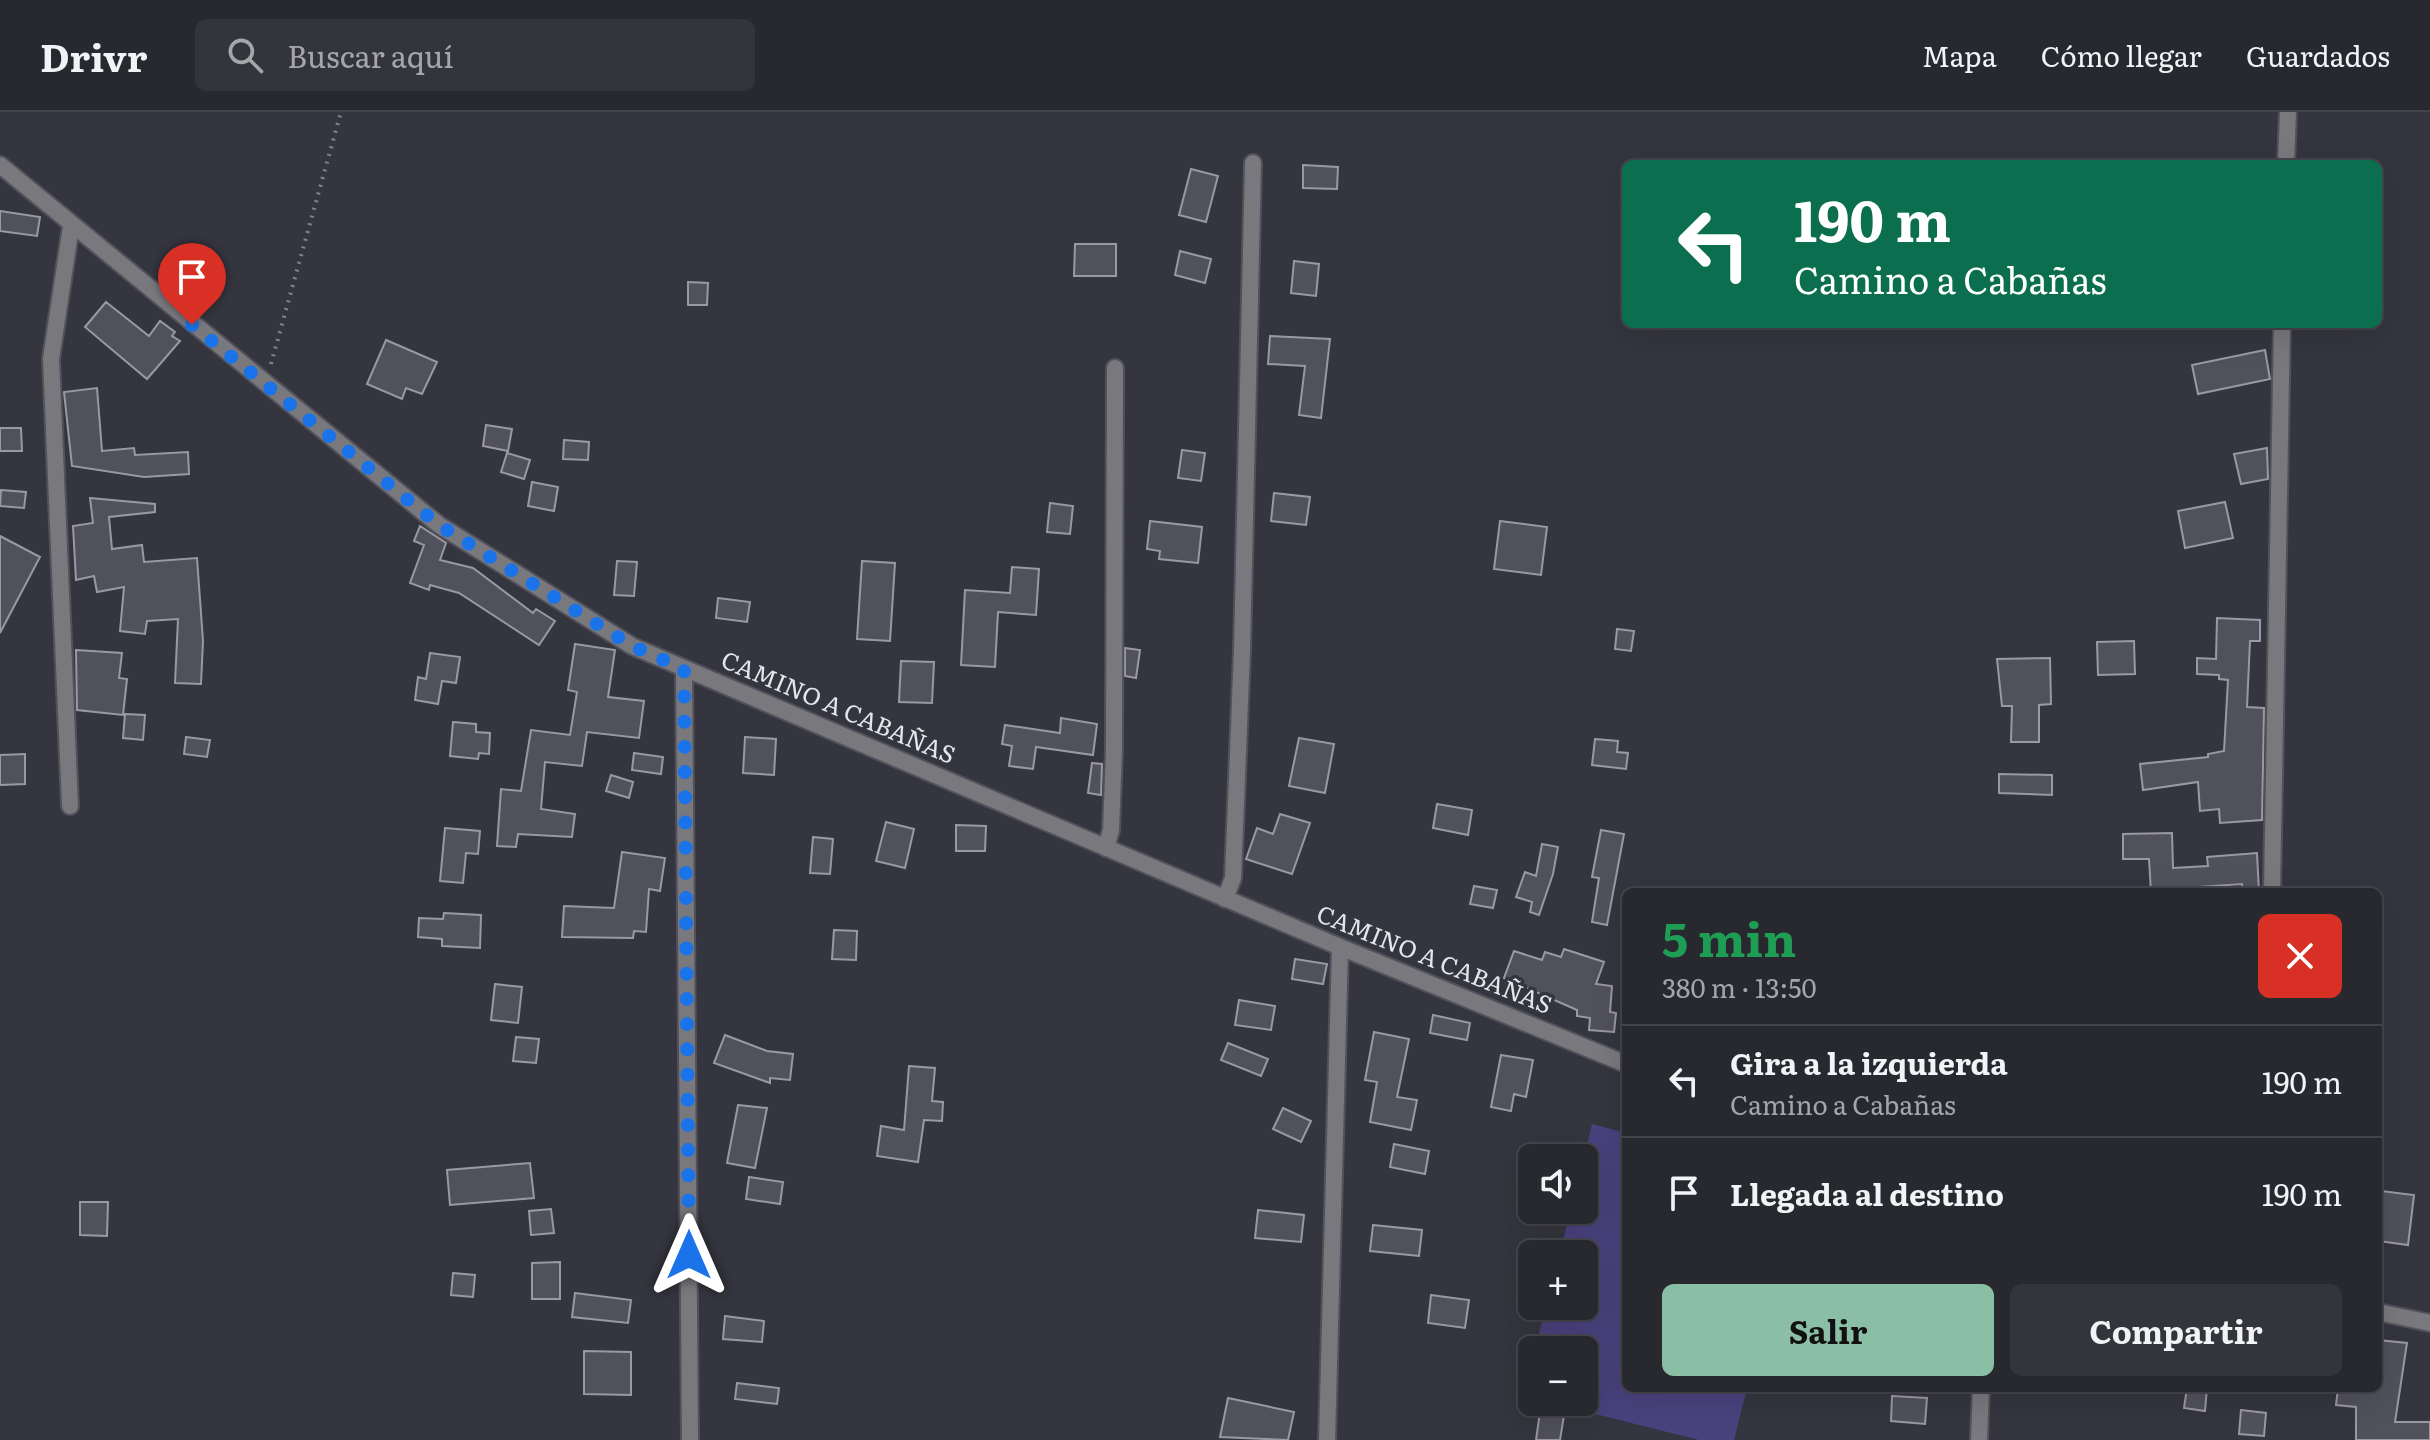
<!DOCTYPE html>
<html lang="es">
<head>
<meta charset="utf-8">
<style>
  :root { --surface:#28282f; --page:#34343b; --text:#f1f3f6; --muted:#a5a6aa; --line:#44444b; --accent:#8abfa5 }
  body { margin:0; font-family:Literata,serif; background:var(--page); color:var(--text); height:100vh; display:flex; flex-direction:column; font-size:30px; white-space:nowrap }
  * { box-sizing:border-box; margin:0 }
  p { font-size:26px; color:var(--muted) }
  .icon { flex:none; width:44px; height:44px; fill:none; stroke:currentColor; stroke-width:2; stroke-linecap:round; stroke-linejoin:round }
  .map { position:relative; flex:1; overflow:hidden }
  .side { position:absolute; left:1622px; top:776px; width:760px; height:504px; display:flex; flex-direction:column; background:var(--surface); border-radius:12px; box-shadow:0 8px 32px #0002,0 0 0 2px var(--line) }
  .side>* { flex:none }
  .banner { position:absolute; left:1622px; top:48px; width:760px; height:168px; border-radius:12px; box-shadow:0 8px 32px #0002,0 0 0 2px var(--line); background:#0b6e4f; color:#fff; overflow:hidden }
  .fabs { position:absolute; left:1518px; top:1032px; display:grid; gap:16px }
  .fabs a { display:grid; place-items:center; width:80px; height:80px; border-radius:12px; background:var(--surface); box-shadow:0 8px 32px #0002,0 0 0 2px var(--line); font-size:40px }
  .pin { position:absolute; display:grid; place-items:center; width:68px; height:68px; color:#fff; margin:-82px -34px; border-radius:50% 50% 50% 0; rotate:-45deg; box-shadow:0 0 8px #0007 }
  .pin .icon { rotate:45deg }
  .me { position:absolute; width:88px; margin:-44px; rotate:0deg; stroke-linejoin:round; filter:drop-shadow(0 0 6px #0008) }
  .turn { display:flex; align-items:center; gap:28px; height:168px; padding:0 40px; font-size:36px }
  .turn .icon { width:104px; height:104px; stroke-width:2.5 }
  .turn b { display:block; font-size:56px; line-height:68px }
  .round { display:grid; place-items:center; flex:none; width:84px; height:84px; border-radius:12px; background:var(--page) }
  .headline { display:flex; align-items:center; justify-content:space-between; height:136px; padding:0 40px }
  h1 { font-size:48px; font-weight:700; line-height:60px; color:#1e9e55 }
  .primary-button { display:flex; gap:16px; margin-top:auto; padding:16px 40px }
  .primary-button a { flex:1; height:92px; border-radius:12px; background:var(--accent); color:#111; font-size:32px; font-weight:700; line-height:92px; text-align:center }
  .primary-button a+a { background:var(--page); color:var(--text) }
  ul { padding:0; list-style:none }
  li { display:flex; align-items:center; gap:24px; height:112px; padding:0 40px; border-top:2px solid var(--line) }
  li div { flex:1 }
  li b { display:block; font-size:30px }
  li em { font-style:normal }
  header { display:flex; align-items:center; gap:48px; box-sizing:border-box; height:112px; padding:0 40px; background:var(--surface); border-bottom:2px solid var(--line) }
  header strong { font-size:38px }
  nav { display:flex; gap:44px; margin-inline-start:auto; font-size:28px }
  .search { width:560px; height:72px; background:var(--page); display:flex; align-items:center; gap:20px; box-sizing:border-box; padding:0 28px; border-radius:12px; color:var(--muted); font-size:30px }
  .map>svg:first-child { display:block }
  .green { fill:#4a427d }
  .building { fill:#51515c; stroke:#9998a5; stroke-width:2 }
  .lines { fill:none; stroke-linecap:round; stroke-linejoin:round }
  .minor-casing { stroke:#51515b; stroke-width:20 }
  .tertiary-casing { stroke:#51515b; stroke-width:20 }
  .path { stroke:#82828a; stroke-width:4; stroke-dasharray:2 6; stroke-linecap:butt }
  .minor { stroke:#78787d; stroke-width:16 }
  .tertiary { stroke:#78787d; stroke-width:16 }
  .route { stroke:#1a73e8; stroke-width:14; stroke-dasharray:0 25.2 }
  .labels { text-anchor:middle; stroke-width:7; stroke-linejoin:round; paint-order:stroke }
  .street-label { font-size:24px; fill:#e5e5ec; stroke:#35353f }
</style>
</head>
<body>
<header>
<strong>Drivr</strong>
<div class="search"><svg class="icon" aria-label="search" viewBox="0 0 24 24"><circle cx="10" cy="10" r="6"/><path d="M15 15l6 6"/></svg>Buscar aquí</div>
<nav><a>Mapa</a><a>Cómo llegar</a><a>Guardados</a></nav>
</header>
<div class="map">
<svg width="2430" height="1328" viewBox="0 0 2430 1328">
  <rect width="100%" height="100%" fill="#35353f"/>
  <path class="green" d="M1592 1012 1626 1021V1276H1747L1734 1328H1699L1547 1290H1584V1238H1535L1546 1194H1584V1142H1559L1571 1098H1584V1046Z"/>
  <path class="building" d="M1303 53 1338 55 1337 77 1303 76Z
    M1191 57 1218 64 1206 110 1179 103Z
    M0 99 40 105 37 124 0 119Z
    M1075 132H1116V164H1074Z
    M1180 139 1211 147 1205 171 1175 163Z
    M1294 149 1319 152 1316 184 1291 181Z
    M688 170 708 171 707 193H688Z
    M106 190 149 224 160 209 175 220 172 224 180 229 147 267 85 215Z
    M1270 224 1330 227 1321 306 1299 303 1305 254 1268 252Z
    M386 228 437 250 422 282 406 276 402 287 367 272Z
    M2265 238 2270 267 2198 282 2192 253Z
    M97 276 102 339 134 336 135 343 188 340 189 362 144 365 72 354 64 280Z
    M486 313 512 317 508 339 483 334Z
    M0 316H21L22 339H0Z
    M564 328 589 330 588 348 563 347Z
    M2267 336 2268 367 2241 372 2234 342Z
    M1182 338 1205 341 1201 369 1178 366Z
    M507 341 530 348 524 367 501 360Z
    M532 370 558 375 554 399 528 394Z
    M1 378 26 380 24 396 0 394Z
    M1274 381 1310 385 1306 413 1271 409Z
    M90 386 155 392V400L109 405 112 437 142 433 144 450 197 446 203 529 201 572 175 571 178 507 147 509 145 522 120 519 124 475 97 480 94 464 76 468 73 414 93 411Z
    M2225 390 2233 426 2185 436 2178 399Z
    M1050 391 1073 394 1070 422 1047 420Z
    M1150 409 1202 415 1198 451 1159 447 1160 439 1147 437Z
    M1500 409 1547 415 1541 463 1494 457Z
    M420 414 446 431 440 448 473 456 533 501 536 497 555 509 539 533 459 481 430 473 429 478 410 471 424 433 414 429Z
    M0 424 40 445 0 521Z
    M617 449 637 450 634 484 614 483Z
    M862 449 895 451 890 529 857 527Z
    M1012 455 1039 457 1036 503 998 500 995 555 961 553 965 478 1010 481Z
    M718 486 750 490 747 510 716 506Z
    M2217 506 2260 508V529H2250L2247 595 2264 596 2262 708 2220 711 2219 697 2200 699 2198 670 2143 678 2140 652 2208 645V642L2224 639 2228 568 2219 567V563L2197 562V546L2216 547Z
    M1617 517 1634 519 1631 539 1615 537Z
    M2134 529 2135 562 2098 563 2097 530Z
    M575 532 615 538 608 585 644 589 639 626 587 620 582 654 545 650 541 697 575 702 572 725 518 722 516 735 497 734 501 677 521 679 531 618 570 623 577 580 568 578Z
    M1125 536 1140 538 1136 566 1125 564Z
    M76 538 122 541 119 566 127 567 123 603 77 598Z
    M430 541 460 545 456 571 442 569 438 592 415 588 418 565 426 567Z
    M2050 546 2051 592 2039 593V630H2011L2012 594H2002L1997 547Z
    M901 549 934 550 932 591 899 590Z
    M125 602 145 603 143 628 123 626Z
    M1061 606 1097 612 1093 643 1036 635 1033 657 1009 654 1012 634 1002 632 1005 613 1060 621Z
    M453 610 476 612V620L490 621 489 642 479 641 478 647 450 644Z
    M186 625 210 628 207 645 184 642Z
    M745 625 776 627 774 663 743 661Z
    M1299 626 1334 632 1325 681 1289 674Z
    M1595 627 1618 629 1617 640 1628 641 1626 657 1592 653Z
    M634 641 663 645 661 662 632 658Z
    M25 642V672L0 673V643Z
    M1092 651 1102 652 1101 683 1088 681Z
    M1999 662 2052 663V683L1999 681Z
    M611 663 633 670 629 686 606 679Z
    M1437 692 1472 698 1468 723 1433 716Z
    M1280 702 1310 711 1292 762 1246 747 1257 716 1273 722Z
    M886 710 914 717 905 756 876 749Z
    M956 713 986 714 985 739H956Z
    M445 716 480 719 478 742 466 741 463 771 440 769Z
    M1601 718 1624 722 1607 813 1592 810 1599 766 1592 765Z
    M2172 721 2173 756 2208 754 2207 745 2257 741 2259 780H2243L2242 772 2184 776V780H2151L2149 747H2123V722Z
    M813 725 833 727 830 762 810 761Z
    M1542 732 1558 735 1553 762 1539 803 1530 800 1532 790 1516 785 1525 760 1536 764Z
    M622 740 665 746 660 779 649 777 646 820 634 819 633 826 562 825 564 794 614 796Z
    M1474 774 1497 778 1493 796 1470 792Z
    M444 801 481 803 480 836 442 834V827L418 825 419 806 443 807Z
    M834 818 857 819 856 848 832 847Z
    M1564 837 1604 850 1596 872 1612 874 1610 900 1616 901 1614 920 1589 918 1590 906 1577 904V898L1504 866 1514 839 1542 848 1545 840 1561 845Z
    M1295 847 1327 852 1323 872 1292 867Z
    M495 872 522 875 518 911 491 908Z
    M1239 888 1275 894 1271 918 1235 913Z
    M1433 903 1470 911 1467 928 1430 921Z
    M1374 920 1409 927 1397 985 1417 988 1411 1018 1370 1010 1377 970 1365 968Z
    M725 923 767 939 793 942 790 968 770 966V971L714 951Z
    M516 925 539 927 536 951 513 949Z
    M1228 931 1268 947 1261 964 1221 948Z
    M1501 943 1533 948 1526 985 1514 982 1511 999 1491 995Z
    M909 954 935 956 932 989 943 990 942 1009 924 1008 918 1050 877 1044 881 1014 904 1018Z
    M738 993 767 996 755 1056 727 1051Z
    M1283 996 1311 1009 1301 1030 1273 1017Z
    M1394 1032 1429 1039 1425 1062 1390 1055Z
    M530 1051 534 1086 450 1093 447 1058Z
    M749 1065 783 1070 780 1092 746 1087Z
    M2381 1079 2414 1083 2408 1133 2378 1129Z
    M80 1090H108L107 1124 80 1123Z
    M551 1097 554 1121 531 1123 529 1099Z
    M1258 1098 1304 1103 1301 1130 1255 1126Z
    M1373 1113 1422 1118 1419 1144 1370 1139Z
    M560 1150V1187H532V1151Z
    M453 1161 475 1163 473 1185 451 1183Z
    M575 1181 631 1188 628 1211 572 1205Z
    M1431 1183 1469 1188 1465 1216 1428 1211Z
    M725 1204 764 1209 762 1230 723 1227Z
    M2378 1228 2407 1231 2395 1310H2430V1328H2356V1295L2336 1293 2338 1276H2378Z
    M584 1239 631 1240V1283L584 1282Z
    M737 1271 779 1276 777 1292 735 1287Z
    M2187 1276H2207L2205 1299 2184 1296Z
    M1892 1284 1927 1286 1925 1312 1891 1309Z
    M1228 1286 1294 1300 1288 1328 1220 1325Z
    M1541 1293 1565 1297 1560 1328H1536Z
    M2241 1298 2266 1301 2264 1324 2239 1322Z"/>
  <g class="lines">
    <g class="minor-casing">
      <path id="minor" d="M2286 52 2288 0
        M684 557 690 1328
        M70 694 51 247 71 114
        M1106 736 1111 718 1114 639 1115 256
        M2272 780 2282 212
        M1225 787 1233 766 1242 539 1253 51
        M1327 1328 1340 835
        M1979 1328 1981 1276"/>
    </g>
    <g class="tertiary-casing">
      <path id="tertiary" d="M0 53 439 413 632 534 1340 835 1626 952
        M2378 1200 2430 1211"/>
    </g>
    <path class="path" d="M271 252 341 0"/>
    <use href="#minor" class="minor"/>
    <use href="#tertiary" class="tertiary"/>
  </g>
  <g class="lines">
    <path class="route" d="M192 213 439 413 632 534 684 557 689 1143"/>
  </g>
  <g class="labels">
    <g class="street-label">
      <text transform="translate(838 596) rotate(23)" y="8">CAMINO A CABAÑAS</text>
      <text transform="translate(1434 848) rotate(22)" y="8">CAMINO A CABAÑAS</text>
    </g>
  </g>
</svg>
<div class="fabs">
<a><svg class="icon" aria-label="sound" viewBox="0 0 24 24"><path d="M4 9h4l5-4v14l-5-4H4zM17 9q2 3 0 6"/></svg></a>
<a>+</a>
<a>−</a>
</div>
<div class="pin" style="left:192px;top:213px;background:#d93025"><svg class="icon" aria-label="arrive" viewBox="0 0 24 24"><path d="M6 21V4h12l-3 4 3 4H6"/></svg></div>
<svg class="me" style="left:689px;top:1143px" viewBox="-20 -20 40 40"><path d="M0-17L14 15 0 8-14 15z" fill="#1a73e8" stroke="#fff" stroke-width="4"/></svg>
<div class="banner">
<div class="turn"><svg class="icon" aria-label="left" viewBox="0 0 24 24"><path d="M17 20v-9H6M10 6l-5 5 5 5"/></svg><div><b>190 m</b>Camino a Cabañas</div></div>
</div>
<section class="side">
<div class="headline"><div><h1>5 min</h1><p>380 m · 13:50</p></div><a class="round" style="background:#d93025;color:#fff"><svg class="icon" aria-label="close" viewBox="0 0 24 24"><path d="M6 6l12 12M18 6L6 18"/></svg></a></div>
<ul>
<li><svg class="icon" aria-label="left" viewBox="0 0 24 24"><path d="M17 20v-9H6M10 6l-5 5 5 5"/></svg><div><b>Gira a la izquierda</b><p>Camino a Cabañas</p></div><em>190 m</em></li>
<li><svg class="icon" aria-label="arrive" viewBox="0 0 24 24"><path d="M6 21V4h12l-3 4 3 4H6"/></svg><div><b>Llegada al destino</b></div><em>190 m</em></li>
</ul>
<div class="primary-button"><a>Salir</a><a>Compartir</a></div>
</section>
</div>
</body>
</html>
